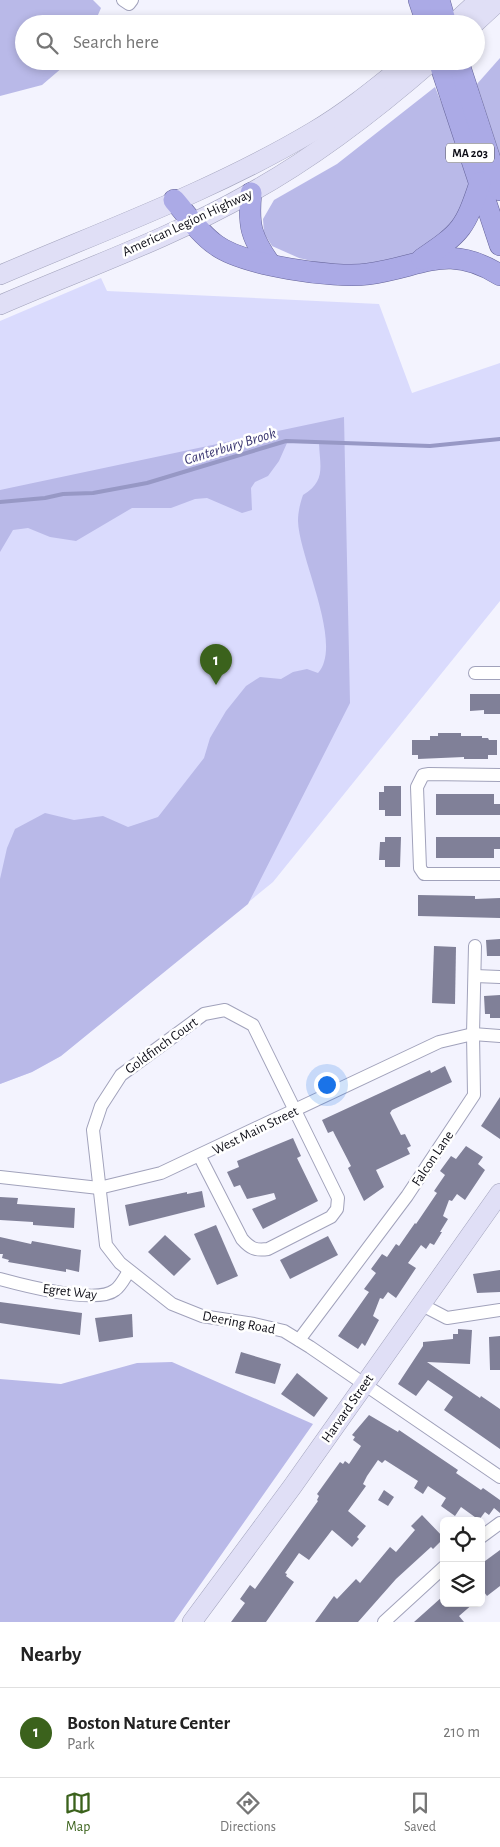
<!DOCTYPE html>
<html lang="en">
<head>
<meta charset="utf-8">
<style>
  :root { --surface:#fff; --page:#f2f2f2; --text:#222; --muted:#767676; --line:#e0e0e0; --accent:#3b621c }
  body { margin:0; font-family:"Alegreya Sans",sans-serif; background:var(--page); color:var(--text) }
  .controls { position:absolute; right:15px; bottom:15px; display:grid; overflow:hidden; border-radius:8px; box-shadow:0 2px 8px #0003 }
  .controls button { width:45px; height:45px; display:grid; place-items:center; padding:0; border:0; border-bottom:1px solid var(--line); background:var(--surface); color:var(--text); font:25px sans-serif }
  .you { position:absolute; left:326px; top:1084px; width:18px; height:18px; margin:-12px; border:4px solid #fff; border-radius:50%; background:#1a73e8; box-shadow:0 0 0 8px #1a73e833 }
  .badge { display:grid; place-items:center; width:32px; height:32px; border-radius:50%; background:var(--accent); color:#fff; font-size:16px; font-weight:700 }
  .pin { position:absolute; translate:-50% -41px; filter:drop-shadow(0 1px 2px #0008) }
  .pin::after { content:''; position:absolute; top:26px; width:18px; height:15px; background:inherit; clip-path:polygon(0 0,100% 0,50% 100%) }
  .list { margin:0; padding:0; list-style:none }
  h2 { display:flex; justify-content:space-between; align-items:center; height:65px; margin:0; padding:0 20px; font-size:21px }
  h2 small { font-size:16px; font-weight:400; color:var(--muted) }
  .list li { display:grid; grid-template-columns:32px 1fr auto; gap:15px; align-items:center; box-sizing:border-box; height:90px; padding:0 20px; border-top:1px solid var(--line) }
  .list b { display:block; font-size:19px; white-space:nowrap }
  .list p { margin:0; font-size:16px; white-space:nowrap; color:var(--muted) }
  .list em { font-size:16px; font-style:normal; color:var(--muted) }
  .icon { flex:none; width:28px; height:28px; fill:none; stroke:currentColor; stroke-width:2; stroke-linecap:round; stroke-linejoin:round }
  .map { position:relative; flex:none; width:500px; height:1622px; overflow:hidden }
  .search { position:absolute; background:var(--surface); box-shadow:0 2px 8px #0003; left:15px; right:15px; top:15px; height:55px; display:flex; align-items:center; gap:12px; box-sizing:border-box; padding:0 18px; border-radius:28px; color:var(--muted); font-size:19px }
  .sheet { height:155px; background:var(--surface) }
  nav { display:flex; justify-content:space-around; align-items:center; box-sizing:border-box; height:70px; border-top:1px solid var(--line); background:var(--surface); font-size:14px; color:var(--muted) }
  nav a { display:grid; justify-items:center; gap:2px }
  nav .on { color:var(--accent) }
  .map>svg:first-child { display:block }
  .green { fill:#dadbfd }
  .forest { fill:#b9b9e8 }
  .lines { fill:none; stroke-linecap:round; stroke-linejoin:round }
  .stream { stroke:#9798c5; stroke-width:4 }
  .building { fill:#808098 }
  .minor-casing { stroke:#a1a2bb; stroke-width:14 }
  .secondary-casing { stroke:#a1a2bb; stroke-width:20 }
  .trunk-casing { stroke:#66659a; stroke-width:22 }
  .minor { stroke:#fff; stroke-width:12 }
  .secondary { stroke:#e0dff6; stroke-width:19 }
  .trunk { stroke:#abaae6; stroke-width:21 }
  .labels { text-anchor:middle; stroke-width:5; stroke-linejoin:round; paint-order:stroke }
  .shield { fill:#fff; stroke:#56565d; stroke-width:1 }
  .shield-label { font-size:12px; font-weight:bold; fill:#0e0e17 }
  .street-label { font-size:14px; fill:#0e0e17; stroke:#fff }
  .water-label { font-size:15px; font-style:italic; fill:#3c3872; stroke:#fff }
</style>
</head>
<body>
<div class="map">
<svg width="500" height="1622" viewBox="0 0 500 1622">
  <rect width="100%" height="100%" fill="#f3f3fe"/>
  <polygon class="green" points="101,278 107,291 379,304 412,393 500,363 500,601 273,882 61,1056 32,1072 0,1084 0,321"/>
  <g class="forest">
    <polygon points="0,0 93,0 101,8 94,24 24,24 24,61 70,61 42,85 0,96"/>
    <polygon points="500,58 500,155 477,84"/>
    <polygon points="435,87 470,174 469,193 450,232 415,254 371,264 333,266 299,258 272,246 264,233 263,219 274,200 337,164"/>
    <path d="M344,417l6,286 -102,201 -187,152 -29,16 -32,12v-205l7,-31 8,-19 30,-16 29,7 29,-4 25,11 30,-10 46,-59 6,-20 16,-27 20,-25 14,-9 21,2 12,-7 14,-3 11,4c26,-29 -19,-115 -20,-152 0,-9 2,-17 5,-26 23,-14 17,-28 16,-52h-32l-8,18 -11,15 -13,6 -4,6 1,22 -10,3 -35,-15 -12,1 -24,9h-39l-56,33 -26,-4 -22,-9 -15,2 -13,22v-62z"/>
    <polygon points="172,1362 313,1424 174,1622 0,1622 0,1379 61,1384 137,1363"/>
  </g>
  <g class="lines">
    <polyline class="stream" points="0,502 45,498 63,494 93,493 147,483 286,441 430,446 500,439"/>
  </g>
  <g class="building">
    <polygon points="470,694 500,694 500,714 484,714 484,710 470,711"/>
    <polygon points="438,733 461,733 461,736 482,736 482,738 488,738 489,740 497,740 497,755 488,755 488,759 464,759 464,757 418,759 418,755 412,755 412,740 430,740 430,736 438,736"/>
    <polygon points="384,786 401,786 401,816 385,816 385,810 379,810 379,792 384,792"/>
    <polygon points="436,794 494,794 494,804 500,804 500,815 436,815"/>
    <polygon points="385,837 401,837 400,867 385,867 385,860 379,860 380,842 385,842"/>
    <polygon points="436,837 500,837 500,849 494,849 494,858 436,858"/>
    <polygon points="418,895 475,896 475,899 500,898 500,918 418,916"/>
    <polygon points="500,939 500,956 487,956 486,940"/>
    <polygon points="434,946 456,947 455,1004 432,1003"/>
    <polygon points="500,995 500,1018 490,1018 490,1014 485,1014 484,996"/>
    <polygon points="445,1066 452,1082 392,1110 390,1113 401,1135 405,1134 411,1146 407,1148 410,1154 376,1170 384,1187 364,1201 348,1168 351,1166 336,1137 333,1131 328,1133 322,1120 430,1070 431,1073"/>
    <polygon points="500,1097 500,1139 481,1126"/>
    <polygon points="293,1138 301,1156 297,1158 318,1201 263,1229 252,1209 276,1199 274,1193 247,1199 240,1185 234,1187 227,1172 239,1167 237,1161"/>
    <polygon points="466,1146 483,1157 478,1164 485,1170 465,1200 457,1194 452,1201 449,1200 443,1216 448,1219 440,1232 442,1232 434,1245 430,1243 426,1249 421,1245 408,1263 416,1268 396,1298 388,1292 383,1299 380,1298 373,1316 379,1320 365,1346 362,1343 358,1349 338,1336 369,1292 364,1289 376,1273 371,1269 382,1254 387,1257 396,1244 399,1246 415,1223 416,1224 437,1193 434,1191 445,1175 440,1171 451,1156 456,1159"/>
    <polygon points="202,1191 205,1207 129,1226 125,1205 187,1192 187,1194"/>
    <polygon points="0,1197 18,1198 17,1204 75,1208 74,1228 33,1225 33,1222 0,1220"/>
    <polygon points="216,1225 238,1276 217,1285 194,1234"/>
    <polygon points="165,1235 191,1259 174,1276 148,1252"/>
    <polygon points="328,1236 338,1255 290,1279 280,1260"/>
    <polygon points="0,1237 31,1244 32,1241 81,1250 79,1272 66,1269 66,1272 8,1262 9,1260 2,1258 3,1254 0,1254"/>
    <polygon points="500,1270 500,1292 477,1293 473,1274"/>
    <polygon points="0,1302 82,1313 80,1335 0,1323"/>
    <polygon points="132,1314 133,1337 99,1342 95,1318"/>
    <polygon points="458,1329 472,1330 470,1364 427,1362 480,1398 481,1396 500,1409 500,1449 444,1410 453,1397 428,1380 416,1396 398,1384 423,1346 423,1342 453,1339 453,1334 458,1334"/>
    <polygon points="500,1336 500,1370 490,1370 489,1337"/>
    <polygon points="241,1352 281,1364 275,1384 235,1373"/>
    <polygon points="297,1373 328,1398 314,1417 281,1394"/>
    <polygon points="369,1415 398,1432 399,1430 458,1470 456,1473 481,1490 483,1488 500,1500 500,1513 494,1508 489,1515 485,1512 479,1520 461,1507 455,1516 441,1506 446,1498 428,1486 423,1494 414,1488 418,1481 385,1460 382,1463 378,1460 367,1476 363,1484 366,1486 348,1511 366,1526 357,1537 359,1539 352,1547 332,1530 309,1560 299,1553 285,1573 287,1574 286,1576 294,1582 266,1622 231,1622 245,1603 240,1599 250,1585 255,1589 318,1501 317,1500 319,1496 317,1494 340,1462 343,1464 345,1461 349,1464 361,1446 353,1440 355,1437 352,1435"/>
    <polygon points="384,1490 394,1497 388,1506 378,1500"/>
    <polygon points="422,1515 444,1538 433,1549 431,1547 396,1579 358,1622 315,1622 334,1596 337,1599 356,1579 360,1583 390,1547 396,1552 415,1530 411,1526"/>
    <polygon points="500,1550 500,1586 487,1596 481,1588 481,1564"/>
    <polygon points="442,1597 444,1603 474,1603 459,1616 464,1622 414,1622"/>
  </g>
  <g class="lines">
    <g class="minor-casing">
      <g id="minor">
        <polyline points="123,0 129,4 132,0"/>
        <polyline points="475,673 500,673"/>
        <polyline points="500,775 429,774 423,775 417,787 420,868 424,874 500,874"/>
        <polyline points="475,976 500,977"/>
        <path d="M200,1157l42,82c8,9 13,12 26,10l63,-32 6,-8 1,-11 -85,-173 -28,-15 -21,4 -83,61 -20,31 -8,24 13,115 14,18 52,41 30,12 52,8 30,7 26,16 190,130"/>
        <polyline points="0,1177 99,1188 161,1173 439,1042 473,1034 500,1036"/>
        <path d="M0,1279c22,6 97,26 115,11 6,-4 10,-13 14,-19"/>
        <polyline points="420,1304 447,1318 500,1310"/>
        <polyline points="299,1340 407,1196 474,1095 473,1034 475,946"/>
        <polyline points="481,1537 500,1523"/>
        <polyline points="384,1622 444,1567"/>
      </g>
    </g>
    <g class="secondary-casing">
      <g id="secondary">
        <polyline points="453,24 479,0"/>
        <polyline points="474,24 500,0"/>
        <path d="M0,275c105,-45 215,-85 314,-144 34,-20 64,-45 95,-70"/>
        <path d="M0,305c83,-36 171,-67 250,-112 65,-36 126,-83 182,-132"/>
        <polyline points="192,1622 292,1487 500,1193"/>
      </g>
    </g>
    <g class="trunk-casing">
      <g id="trunk">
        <polyline points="419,0 427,24"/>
        <polyline points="439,0 446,24"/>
        <polyline points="439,61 500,245"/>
        <polyline points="458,61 500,190"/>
        <path d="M251,193c-3,33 0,44 19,71"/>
        <path d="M174,200c13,15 26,34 42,45 27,20 119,34 152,29 54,-7 79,-32 132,1"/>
        <path d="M422,259c40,-27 43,-31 58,-76"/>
      </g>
    </g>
    <use href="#minor" class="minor"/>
    <use href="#secondary" class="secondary"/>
    <use href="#trunk" class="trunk"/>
  </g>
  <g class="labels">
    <rect class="shield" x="446" y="143.5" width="48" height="19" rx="4"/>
    <g class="shield-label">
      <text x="470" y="157">MA 203</text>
    </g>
    <g class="street-label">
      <text transform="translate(187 222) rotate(-25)" y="5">American Legion Highway</text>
      <text transform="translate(161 1045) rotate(-36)" y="5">Goldfinch Court</text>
      <text transform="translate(255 1130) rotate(-26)" y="5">West Main Street</text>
      <text transform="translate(432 1158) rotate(-56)" y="5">Falcon Lane</text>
      <text transform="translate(70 1291) rotate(7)" y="5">Egret Way</text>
      <text transform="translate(239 1322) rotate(11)" y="5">Deering Road</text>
      <text transform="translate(347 1408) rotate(-55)" y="5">Harvard Street</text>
    </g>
    <g class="water-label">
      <text transform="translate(230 446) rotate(-17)" y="5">Canterbury Brook</text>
    </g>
  </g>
</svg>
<div class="controls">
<button><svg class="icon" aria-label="locate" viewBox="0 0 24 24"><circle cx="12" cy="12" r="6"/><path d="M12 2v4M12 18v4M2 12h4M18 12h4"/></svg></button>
<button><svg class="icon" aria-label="layers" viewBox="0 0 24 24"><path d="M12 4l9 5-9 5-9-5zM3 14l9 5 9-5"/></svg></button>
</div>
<div class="you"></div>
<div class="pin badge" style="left:216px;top:685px">1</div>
<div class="search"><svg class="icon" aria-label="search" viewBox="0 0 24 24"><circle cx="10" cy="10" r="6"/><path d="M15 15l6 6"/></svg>Search here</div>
</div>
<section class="sheet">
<h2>Nearby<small></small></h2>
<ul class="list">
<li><span class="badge">1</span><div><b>Boston Nature Center</b><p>Park</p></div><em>210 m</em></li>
</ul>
</section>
<nav>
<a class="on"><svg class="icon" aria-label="map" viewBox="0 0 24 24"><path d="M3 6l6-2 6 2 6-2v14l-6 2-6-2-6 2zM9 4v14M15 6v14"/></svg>Map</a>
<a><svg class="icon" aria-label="directions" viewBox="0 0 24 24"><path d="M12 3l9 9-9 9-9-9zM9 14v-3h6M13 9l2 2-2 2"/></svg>Directions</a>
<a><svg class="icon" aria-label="saved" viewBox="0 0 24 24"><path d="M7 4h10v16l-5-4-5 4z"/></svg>Saved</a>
</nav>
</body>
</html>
